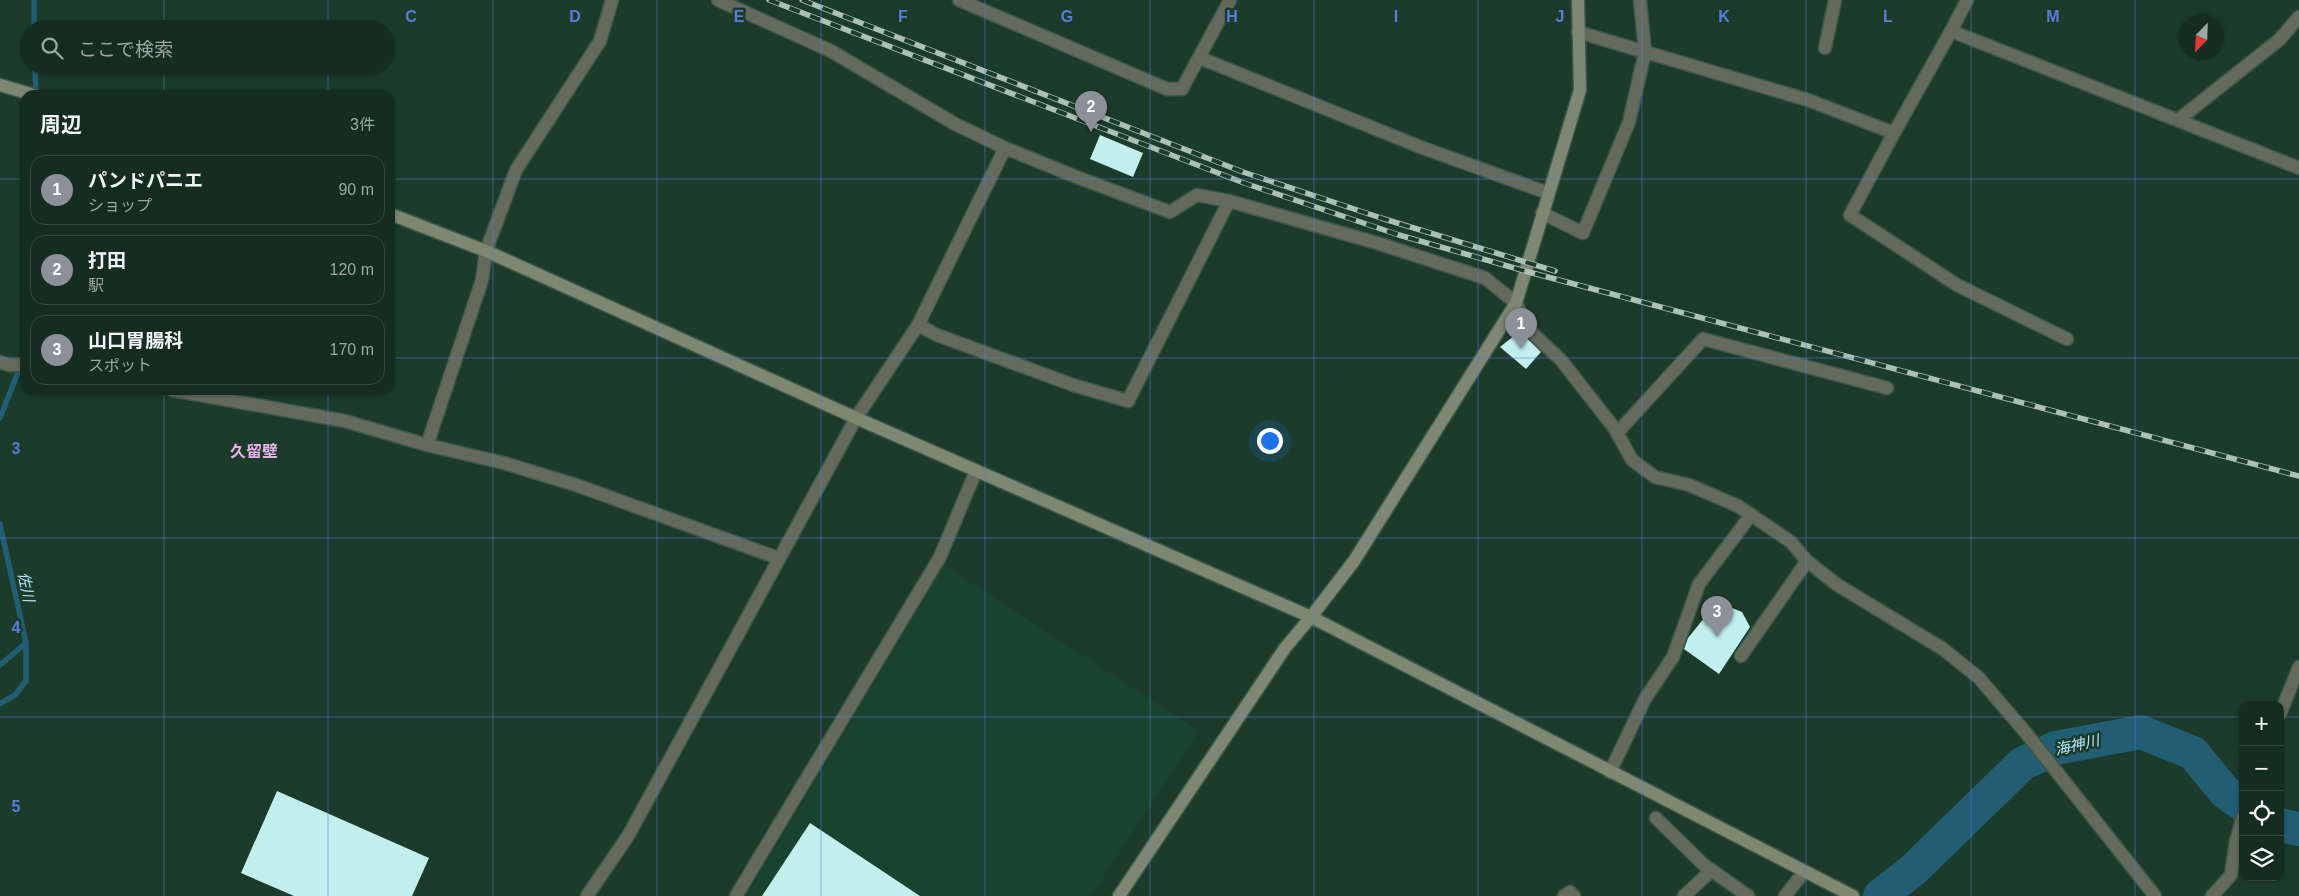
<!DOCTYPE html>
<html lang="ja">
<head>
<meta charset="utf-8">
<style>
  :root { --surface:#152c20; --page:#1e3429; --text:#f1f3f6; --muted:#9da7a5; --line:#34483e; --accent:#8c9099 }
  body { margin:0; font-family:Helvetica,"Noto Sans JP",sans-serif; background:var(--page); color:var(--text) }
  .controls { position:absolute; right:15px; bottom:15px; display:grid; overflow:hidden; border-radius:10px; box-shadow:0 1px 4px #0004 }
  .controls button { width:45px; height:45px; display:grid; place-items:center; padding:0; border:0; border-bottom:1px solid var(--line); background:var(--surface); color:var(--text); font:25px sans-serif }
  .compass { position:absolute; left:2179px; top:15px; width:45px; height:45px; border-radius:50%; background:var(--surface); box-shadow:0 1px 4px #0004; rotate:203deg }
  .you { position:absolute; left:1269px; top:440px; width:18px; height:18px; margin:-12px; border:4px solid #fff; border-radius:50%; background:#1a73e8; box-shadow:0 0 0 8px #1a73e833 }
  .badge { display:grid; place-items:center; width:32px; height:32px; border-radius:50%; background:var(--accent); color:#fff; font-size:16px; font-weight:700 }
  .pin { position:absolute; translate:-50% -41px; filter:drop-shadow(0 1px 2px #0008) }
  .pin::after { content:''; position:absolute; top:26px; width:18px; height:15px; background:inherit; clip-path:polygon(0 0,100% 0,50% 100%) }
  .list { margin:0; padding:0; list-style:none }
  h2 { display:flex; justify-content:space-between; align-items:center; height:65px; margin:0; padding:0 20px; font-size:21px }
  h2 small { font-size:16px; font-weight:400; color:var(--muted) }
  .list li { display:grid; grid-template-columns:32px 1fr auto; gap:15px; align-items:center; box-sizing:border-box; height:70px; margin:0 10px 10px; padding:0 10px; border:1px solid var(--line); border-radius:15px }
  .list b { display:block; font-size:19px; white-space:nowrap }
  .list p { margin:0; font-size:16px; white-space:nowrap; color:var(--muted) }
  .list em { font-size:16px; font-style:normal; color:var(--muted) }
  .icon { flex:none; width:28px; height:28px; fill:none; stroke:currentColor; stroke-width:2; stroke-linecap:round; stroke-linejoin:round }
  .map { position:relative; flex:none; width:2299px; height:896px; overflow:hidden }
  .search { position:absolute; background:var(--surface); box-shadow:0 1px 4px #0004; left:20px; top:20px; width:375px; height:55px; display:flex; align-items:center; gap:12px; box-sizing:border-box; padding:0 18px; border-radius:28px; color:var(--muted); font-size:19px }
  .panel { position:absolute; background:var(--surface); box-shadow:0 1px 4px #0004; left:20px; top:90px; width:375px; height:305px; border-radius:15px }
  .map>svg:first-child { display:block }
  .built { fill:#1a432f }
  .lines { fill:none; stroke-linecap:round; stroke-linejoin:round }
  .stream { stroke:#215d73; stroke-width:5.5 }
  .river { stroke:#215d73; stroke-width:34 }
  .building { fill:#c0efed }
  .street-casing { stroke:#3b5849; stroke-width:15 }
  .secondary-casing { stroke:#3b5849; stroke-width:15 }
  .street { stroke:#646a5c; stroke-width:12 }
  .secondary { stroke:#7e8772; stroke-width:12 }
  .rail-casing { stroke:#abc1b4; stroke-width:5.5 }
  .rail { stroke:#1c3b2b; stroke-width:4; stroke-dasharray:11; stroke-linecap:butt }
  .grid { fill:none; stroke:#577edc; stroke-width:1; stroke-opacity:0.55 }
  .labels { text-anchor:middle; stroke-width:5; stroke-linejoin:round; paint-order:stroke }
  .water-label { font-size:15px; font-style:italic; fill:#b4e7fd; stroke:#1c3b2b }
  .quarter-label { font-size:16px; font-weight:bold; fill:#e7afe9; stroke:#1c3b2b }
  .grid-label { font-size:16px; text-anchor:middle; font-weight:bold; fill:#577edc; stroke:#1c3b2b; stroke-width:5; stroke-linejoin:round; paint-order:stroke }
</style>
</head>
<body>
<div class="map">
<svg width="2299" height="896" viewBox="0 0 2299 896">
  <rect width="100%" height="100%" fill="#1c3b2b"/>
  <polygon class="built" points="944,565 1199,731 1091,896 746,896"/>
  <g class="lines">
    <g class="stream">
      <polyline points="34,0 34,29"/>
      <polyline points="35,66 36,95"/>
      <polyline points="0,418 22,362 25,348"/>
      <polyline points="0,524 26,643 26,681 15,695 0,704"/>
      <polyline points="0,665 26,643"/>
    </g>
    <g class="river">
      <polyline points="2280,825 2299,829"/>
      <polyline points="1880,896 1913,870 2022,764 2056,748 2141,732 2193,753 2225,792 2243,805"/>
    </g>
  </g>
  <g class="building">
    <polygon points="1100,135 1143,153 1133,177 1090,159"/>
    <polygon points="1520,331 1541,352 1526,369 1500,347"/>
    <polygon points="1717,602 1742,612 1750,627 1719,674 1684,649 1688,638"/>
    <polygon points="277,791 429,858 412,896 294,896 241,873"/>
    <polygon points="810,823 920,896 762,896"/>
  </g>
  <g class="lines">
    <g class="street-casing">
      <g id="street">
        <polyline points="718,0 831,51 955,124 1005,148 1074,176 1170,212 1197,195 1229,201 1377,243 1485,278 1516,303 1527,328 1561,360 1615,429 1632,460 1655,477 1689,485 1738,506 1791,542 1807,561 1836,584 1943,649 1979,678 2026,733 2155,896"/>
        <polyline points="959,0 1167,89 1182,89 1230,0"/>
        <polyline points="1951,31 2299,168"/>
        <polyline points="1578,32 1808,100 1894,133 1951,31 1967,0"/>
        <polyline points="1825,48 1835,0"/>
        <polyline points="1200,58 1423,148 1548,193"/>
        <polyline points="2178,120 2279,40 2299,17"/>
        <polyline points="1894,133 1850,215 1957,285 2067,339"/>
        <polyline points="1542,213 1583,233 1629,122 1645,52 1640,0"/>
        <polyline points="918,325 937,335 1073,385 1128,401 1229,201"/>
        <polyline points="0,362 9,365 25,365"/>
        <polyline points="172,390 345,421 427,445 504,463 576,485 778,558"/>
        <polyline points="1617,433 1703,339 1887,388"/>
        <polyline points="427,445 482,280 486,251 516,170 600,41 612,0"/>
        <polyline points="1741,656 1807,561"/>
        <polyline points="2280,714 2299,667"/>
        <polyline points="1610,772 1645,699 1673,657 1699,584 1751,515"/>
        <polyline points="1656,818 1704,865 1748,896"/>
        <polyline points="587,896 628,836 856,418 918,325 1005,148"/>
        <polyline points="736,896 940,557 976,471"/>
        <polyline points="1564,896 1570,892 1574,896"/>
        <polyline points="1684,896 1712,870"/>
        <polyline points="1785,896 1804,872"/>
        <polyline points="2212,896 2231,875 2236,841 2243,817"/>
      </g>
    </g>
    <g class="secondary-casing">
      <g id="secondary">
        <polyline points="0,85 34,95"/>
        <polyline points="390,214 486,251 856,418 1311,617 1853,896"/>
        <polyline points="1119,896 1285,648 1311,617 1354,561 1516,303 1580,90 1578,0"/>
      </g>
    </g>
    <use href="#street" class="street"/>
    <use href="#secondary" class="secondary"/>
    <g class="rail-casing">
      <g id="rail">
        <polyline points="769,0 1244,183 1399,235 1525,271 2299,476"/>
        <polyline points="802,0 1243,172 1381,218 1555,271"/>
      </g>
    </g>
    <use href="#rail" class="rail"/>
  </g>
  <path class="grid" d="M164,0v29M328,0v29M493,0v896M657,0v896M821,0v896M985,0v896M1150,0v896M1314,0v896M1478,0v896M1642,0v896M1806,0v896M1971,0v896M2135,0v896M164,66v29M328,66v29M0,179h25M390,179h1909M0,358h25M390,358h1909M164,390v506M328,390v506M0,538h2299M0,717h2243M2280,717h19"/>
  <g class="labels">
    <g class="water-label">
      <text transform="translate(26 587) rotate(78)" y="5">佐川</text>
      <text transform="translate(2077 745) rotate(-13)" y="5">海神川</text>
    </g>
    <g class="quarter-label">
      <text x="254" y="457">久留壁</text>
    </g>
  </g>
  <g class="grid-label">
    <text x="411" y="22">C</text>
    <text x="575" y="22">D</text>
    <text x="739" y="22">E</text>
    <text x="903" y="22">F</text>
    <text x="1067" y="22">G</text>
    <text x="1232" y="22">H</text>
    <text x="1396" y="22">I</text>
    <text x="1560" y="22">J</text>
    <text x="1724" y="22">K</text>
    <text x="1888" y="22">L</text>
    <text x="2053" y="22">M</text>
    <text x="16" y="454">3</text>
    <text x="16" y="633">4</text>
    <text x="16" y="812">5</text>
  </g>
</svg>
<div class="controls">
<button>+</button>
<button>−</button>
<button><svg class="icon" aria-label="locate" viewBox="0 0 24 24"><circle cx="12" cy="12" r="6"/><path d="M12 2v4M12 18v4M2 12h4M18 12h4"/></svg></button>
<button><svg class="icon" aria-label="layers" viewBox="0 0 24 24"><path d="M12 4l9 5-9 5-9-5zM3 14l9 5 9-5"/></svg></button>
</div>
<svg class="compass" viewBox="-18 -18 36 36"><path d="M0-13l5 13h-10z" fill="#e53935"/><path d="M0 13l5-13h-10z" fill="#9da7a5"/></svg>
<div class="you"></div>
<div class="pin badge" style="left:1521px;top:349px">1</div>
<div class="pin badge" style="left:1091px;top:132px">2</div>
<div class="pin badge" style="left:1717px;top:637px">3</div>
<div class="search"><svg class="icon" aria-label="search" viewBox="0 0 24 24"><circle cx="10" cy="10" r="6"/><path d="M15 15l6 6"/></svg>ここで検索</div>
<section class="panel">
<h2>周辺<small>3件</small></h2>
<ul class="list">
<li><span class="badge">1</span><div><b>パンドパニエ</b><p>ショップ</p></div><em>90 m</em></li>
<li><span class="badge">2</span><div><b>打田</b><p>駅</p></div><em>120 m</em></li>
<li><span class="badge">3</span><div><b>山口胃腸科</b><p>スポット</p></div><em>170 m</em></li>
</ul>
</section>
</div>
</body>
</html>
